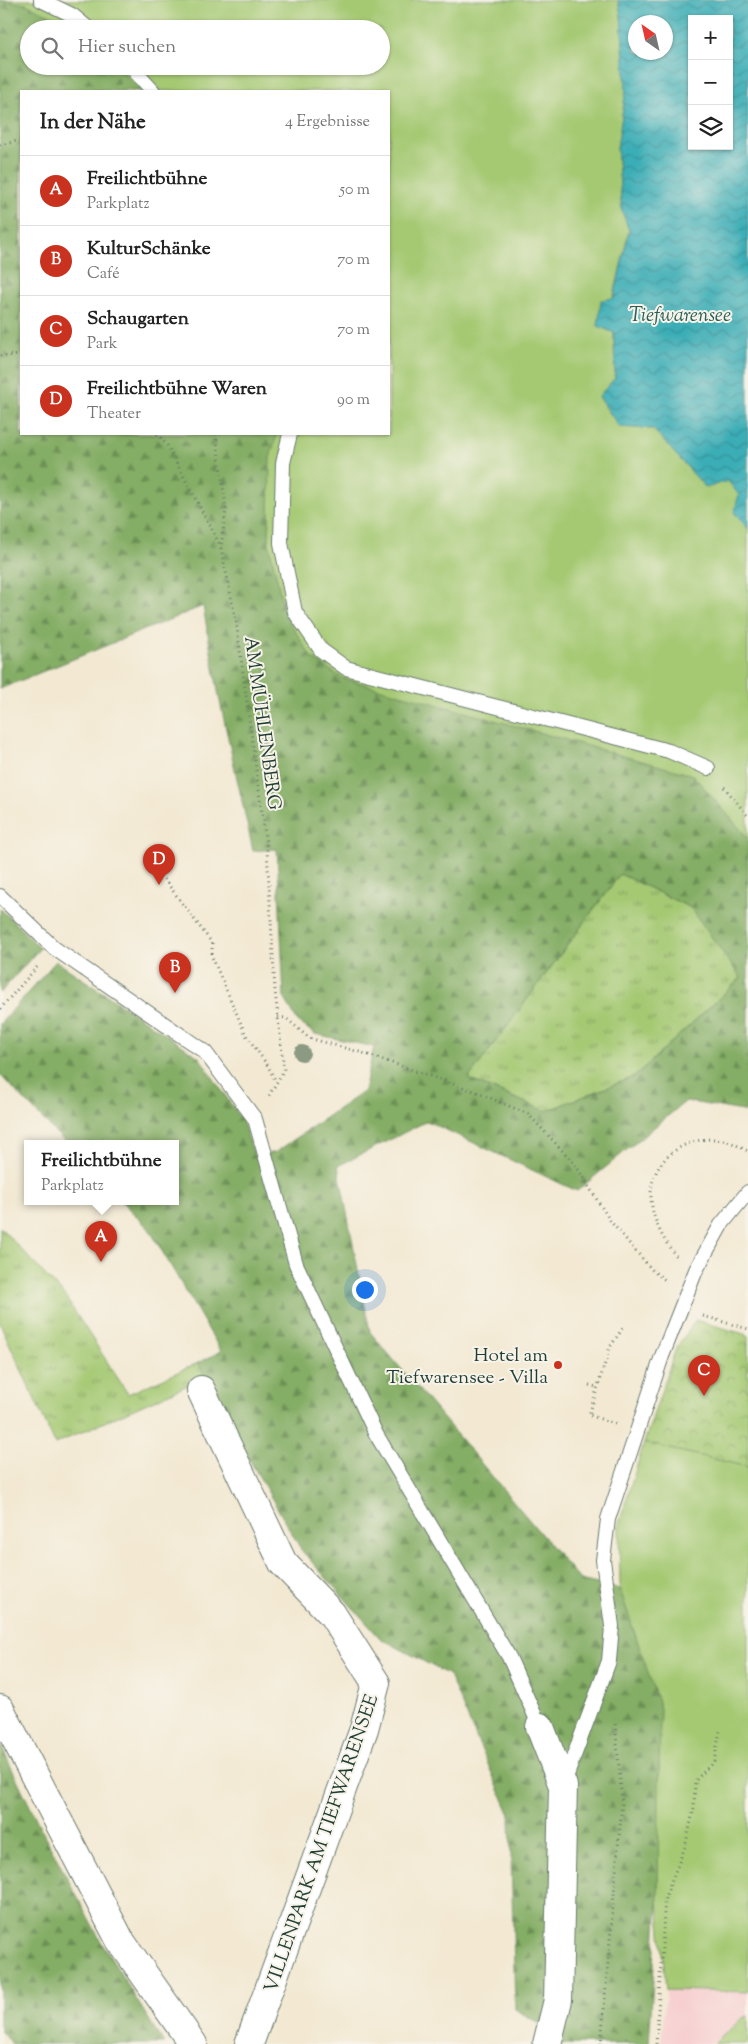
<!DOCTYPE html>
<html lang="de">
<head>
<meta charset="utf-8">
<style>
  :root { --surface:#fff; --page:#f2f2f2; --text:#222; --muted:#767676; --line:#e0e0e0; --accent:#c8321e }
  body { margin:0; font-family:"Sorts Mill Goudy",serif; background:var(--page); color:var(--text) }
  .controls { position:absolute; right:15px; top:15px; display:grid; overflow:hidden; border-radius:0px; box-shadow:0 1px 4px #0004 }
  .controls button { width:45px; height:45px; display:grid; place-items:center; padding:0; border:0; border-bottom:1px solid var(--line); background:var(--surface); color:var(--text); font:25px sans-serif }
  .compass { position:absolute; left:628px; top:15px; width:45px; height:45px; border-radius:50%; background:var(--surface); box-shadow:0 1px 4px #0004; rotate:326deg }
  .you { position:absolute; left:364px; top:1289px; width:18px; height:18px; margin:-12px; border:4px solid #fff; border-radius:50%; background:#1a73e8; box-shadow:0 0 0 8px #1a73e833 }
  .badge { display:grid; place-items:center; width:32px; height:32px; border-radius:50%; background:var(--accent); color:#fff; font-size:16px; font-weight:700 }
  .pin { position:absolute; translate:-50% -41px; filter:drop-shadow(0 1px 2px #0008) }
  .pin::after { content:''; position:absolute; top:26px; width:18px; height:15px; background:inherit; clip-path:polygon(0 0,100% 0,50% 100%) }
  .popup { position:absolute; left:24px; top:1140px; width:155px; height:65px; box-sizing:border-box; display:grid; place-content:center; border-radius:0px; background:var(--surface); filter:drop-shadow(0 1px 4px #0005); font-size:16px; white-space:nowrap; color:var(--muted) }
  .popup b { font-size:19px; color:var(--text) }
  .popup::after { content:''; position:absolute; left:50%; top:100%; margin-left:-10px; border:10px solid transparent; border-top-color:var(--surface) }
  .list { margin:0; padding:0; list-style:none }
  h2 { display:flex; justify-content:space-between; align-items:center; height:65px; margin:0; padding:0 20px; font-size:21px }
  h2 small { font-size:16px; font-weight:400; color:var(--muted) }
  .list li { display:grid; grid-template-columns:32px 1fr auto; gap:15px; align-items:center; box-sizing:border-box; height:70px; padding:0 20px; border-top:1px solid var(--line) }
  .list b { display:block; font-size:19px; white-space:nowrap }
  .list p { margin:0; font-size:16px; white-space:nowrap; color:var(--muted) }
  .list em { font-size:16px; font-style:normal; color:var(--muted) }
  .icon { flex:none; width:28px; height:28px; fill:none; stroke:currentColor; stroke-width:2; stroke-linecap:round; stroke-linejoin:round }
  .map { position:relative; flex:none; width:748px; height:2044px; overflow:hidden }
  .search { position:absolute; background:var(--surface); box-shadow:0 1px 4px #0004; left:20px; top:20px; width:370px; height:55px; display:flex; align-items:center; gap:12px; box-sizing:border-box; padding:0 18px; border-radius:28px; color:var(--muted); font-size:19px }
  .panel { position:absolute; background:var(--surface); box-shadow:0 1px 4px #0004; left:20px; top:90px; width:370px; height:345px; border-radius:0px }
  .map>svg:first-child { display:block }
  .built { fill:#f7cfd0 }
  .grass { fill:url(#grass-tufts); stroke:#628354 }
  .forest { fill:url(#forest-firs); stroke:#52754c; fill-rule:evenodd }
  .park { fill:url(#park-crowns); stroke:#628354 }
  .garden { fill:#a5c973; stroke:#628354 }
  .water { fill:url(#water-waves); stroke:#2d7575; fill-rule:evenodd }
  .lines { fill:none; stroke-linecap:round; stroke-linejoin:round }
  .service-casing { stroke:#69796c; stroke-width:16 }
  .minor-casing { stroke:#69796c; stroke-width:30 }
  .path { stroke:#69796c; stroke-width:3; stroke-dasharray:1 4; stroke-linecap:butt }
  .service { stroke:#fff; stroke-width:14 }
  .minor { stroke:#fff; stroke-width:28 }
  .tree { fill:#8d9a83 }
  .poi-dot { fill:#c8321e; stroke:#f7f3e8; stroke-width:2 }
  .labels { text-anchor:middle; stroke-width:4; stroke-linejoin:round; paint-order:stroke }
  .street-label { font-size:19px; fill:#1f3d34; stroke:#f7f3e8 }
  .poi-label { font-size:19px; fill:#1f3d34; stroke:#f7f3e8; text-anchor:end }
  .water-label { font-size:20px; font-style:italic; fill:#275f5b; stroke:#f7f3e8 }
</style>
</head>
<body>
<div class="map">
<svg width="748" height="2044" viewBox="0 0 748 2044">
  <defs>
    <pattern id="grass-tufts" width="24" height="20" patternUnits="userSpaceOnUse" patternTransform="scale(1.25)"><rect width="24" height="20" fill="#a5c973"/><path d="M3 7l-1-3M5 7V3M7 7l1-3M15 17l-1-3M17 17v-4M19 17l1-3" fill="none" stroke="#86a45f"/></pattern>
    <pattern id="forest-firs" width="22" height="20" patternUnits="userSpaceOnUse" patternTransform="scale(1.25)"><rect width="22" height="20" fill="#84ad65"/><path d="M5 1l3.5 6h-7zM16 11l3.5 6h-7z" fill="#6b8e54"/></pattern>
    <pattern id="park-crowns" width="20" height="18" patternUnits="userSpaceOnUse" patternTransform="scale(1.25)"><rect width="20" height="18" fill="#a5c973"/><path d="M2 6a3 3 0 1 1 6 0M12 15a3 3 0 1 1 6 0" fill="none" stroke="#86a45f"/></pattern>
    <pattern id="water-waves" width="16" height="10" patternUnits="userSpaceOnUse" patternTransform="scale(1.25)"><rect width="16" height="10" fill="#3badb6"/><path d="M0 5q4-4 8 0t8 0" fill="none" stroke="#318e95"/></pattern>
  </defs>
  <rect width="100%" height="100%" fill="#f7f3e8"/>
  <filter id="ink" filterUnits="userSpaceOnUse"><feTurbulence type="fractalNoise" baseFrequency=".02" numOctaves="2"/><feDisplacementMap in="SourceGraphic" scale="10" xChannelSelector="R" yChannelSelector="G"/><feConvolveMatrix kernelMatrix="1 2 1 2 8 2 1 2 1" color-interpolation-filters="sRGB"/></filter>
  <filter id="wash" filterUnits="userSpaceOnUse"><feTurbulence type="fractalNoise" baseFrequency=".0096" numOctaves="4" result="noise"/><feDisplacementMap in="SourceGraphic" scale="20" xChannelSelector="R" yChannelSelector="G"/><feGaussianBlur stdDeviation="1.12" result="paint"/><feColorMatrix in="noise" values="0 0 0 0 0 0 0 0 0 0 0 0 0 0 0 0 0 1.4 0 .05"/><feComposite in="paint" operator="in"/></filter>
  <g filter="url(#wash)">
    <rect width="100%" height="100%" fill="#f3e9d3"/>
    <polygon class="built" points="666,1990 748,1992 748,2044 661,2044"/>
    <g class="grass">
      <polygon points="620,874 691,908 741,978 634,1077 546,1111 468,1079"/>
      <polygon points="0,1227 64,1295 128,1394 198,1363 206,1377 55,1444 0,1323"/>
    </g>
    <g class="forest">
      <path d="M0,1c25,-1 55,12 75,28h-46v37h88l24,25h-120v343h256l-7,24 -1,85 16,72 27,43 30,20 351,97 55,63v274l-62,-11 -109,90 -150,-70 -89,45 32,166 210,248 40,9 40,119 -2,192 -9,144h-88l2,-6 -48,-29 -5,-194 -61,-140 -69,-37 -78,-87 -61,-106 -43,-82 23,-12 -72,-122 -28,-28h54v-58h-109l-66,-68v-51l56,-63 143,96 43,63 13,36 21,-4 88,-61 10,-44 -59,-13 -18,-13 -13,-24 -7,-148 -24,2 -34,-154 -16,-91 -203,83zM620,874l71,34 50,70 -107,99 -88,34 -78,-32z"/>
      <polygon points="0,908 40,948 0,993"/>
      <polygon points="0,1744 41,1829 104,1947 164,2044 12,2044 0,2032"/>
    </g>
    <polygon class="park" points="696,1320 748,1335 748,1467 644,1443 676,1348"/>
    <g class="garden">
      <polygon points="0,0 618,0 621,15 626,90 617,148 622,211 629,230 613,299 615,378 599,397 619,427 653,429 706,488 728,480 739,495 734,512 748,529 748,838 693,775 342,678 312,658 285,615 269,543 270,458 277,434 389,434 389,91 141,91 117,66 381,66 381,29 75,29 68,23 26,4"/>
      <polygon points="644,1443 748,1467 748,1992 666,1990 658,1900 660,1708 620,1589 619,1524"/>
      <polygon points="748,2016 748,2044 714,2044 742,2018"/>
    </g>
    <path class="water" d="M618,0h130v529l-14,-17 5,-17 -11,-14 -22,7 -53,-59 -34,-2 -20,-31 16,-18 -1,-45 -16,-7 3,-26 13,-2 15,-68 -7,-19 -5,-63 9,-58 -5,-75zM692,19h37v127h-37zM636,22h30v30h-30z"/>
  </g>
  <g filter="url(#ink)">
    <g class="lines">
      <g class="service-casing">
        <g id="service">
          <polyline points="41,0 72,15 89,29"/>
          <polyline points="130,66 153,91"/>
          <polyline points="290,434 283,463 281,543 295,612 321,650 346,668 669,751 708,768"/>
          <polyline points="0,896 54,948 205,1052 255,1119 296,1264 376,1434 509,1657 540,1727"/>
          <polyline points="564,1783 609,1661 612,1626 603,1560 608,1519 662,1356 696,1270 721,1225 748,1192"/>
        </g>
      </g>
      <g class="minor-casing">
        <g id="minor">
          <polyline points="201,1390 283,1563 332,1614 376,1683 364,1729 249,2044"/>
          <polyline points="0,1709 120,1940 193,2044"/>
          <polyline points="540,1727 563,1786 558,2000 547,2044"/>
        </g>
      </g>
      <g class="path">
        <polyline points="0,145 21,140"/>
        <polyline points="0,356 21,355"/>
        <polyline points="157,434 167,445 221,547"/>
        <polyline points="216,434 226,509 221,548 236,621 267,850 275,991 284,1070 268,1097"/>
        <polyline points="724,787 748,816"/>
        <polyline points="149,859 212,943 212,957 246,1035 268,1066 276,1082"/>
        <polyline points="0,1009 37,967"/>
        <polyline points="278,1017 286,1018 309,1038 363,1053 471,1090 528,1114 574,1163 611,1222 653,1271 665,1280"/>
        <path d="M676,1256c-14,-17 -26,-41 -25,-64 2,-37 42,-60 76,-51 7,2 14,7 21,10"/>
        <polyline points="703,1316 748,1329"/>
        <polyline points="589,1385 597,1387"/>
        <polyline points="615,1424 589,1415 610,1347 623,1328"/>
        <polyline points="601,2044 622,1802 615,1722"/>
        <polyline points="656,2044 665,1897 685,1847 694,1808 695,1781 714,1761 720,1731"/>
      </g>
      <use href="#service" class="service"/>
      <use href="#minor" class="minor"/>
    </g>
    <circle class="tree" cx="302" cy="1053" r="8"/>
  </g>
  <circle class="poi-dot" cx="558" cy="1365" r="5"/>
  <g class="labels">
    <g class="street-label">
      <text transform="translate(264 723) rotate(82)" y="7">AM MÜHLENBERG</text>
      <text transform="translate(320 1843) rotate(-71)" y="7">VILLENPARK AM TIEFWARENSEE</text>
    </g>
    <g class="poi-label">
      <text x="548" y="1361">Hotel am<tspan x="548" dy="22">Tiefwarensee - Villa</tspan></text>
    </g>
    <g class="water-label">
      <text x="680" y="321">Tiefwarensee</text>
    </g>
  </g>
</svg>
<div class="controls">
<button>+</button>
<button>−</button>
<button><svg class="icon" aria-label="layers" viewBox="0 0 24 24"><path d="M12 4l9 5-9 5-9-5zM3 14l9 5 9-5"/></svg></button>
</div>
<svg class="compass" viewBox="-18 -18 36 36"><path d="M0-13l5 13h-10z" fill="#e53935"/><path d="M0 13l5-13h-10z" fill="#767676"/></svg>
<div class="you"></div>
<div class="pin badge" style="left:101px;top:1262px">A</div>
<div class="popup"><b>Freilichtbühne</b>Parkplatz</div>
<div class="pin badge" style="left:175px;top:993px">B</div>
<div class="pin badge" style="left:704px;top:1396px">C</div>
<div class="pin badge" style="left:159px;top:885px">D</div>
<div class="search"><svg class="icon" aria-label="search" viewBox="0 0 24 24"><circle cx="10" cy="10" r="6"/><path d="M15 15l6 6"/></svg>Hier suchen</div>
<section class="panel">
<h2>In der Nähe<small>4 Ergebnisse</small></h2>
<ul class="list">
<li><span class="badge">A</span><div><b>Freilichtbühne</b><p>Parkplatz</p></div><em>50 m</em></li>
<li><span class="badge">B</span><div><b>KulturSchänke</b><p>Café</p></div><em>70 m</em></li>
<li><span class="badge">C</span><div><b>Schaugarten</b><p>Park</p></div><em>70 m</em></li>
<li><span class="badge">D</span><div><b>Freilichtbühne Waren</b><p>Theater</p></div><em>90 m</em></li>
</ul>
</section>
</div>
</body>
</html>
